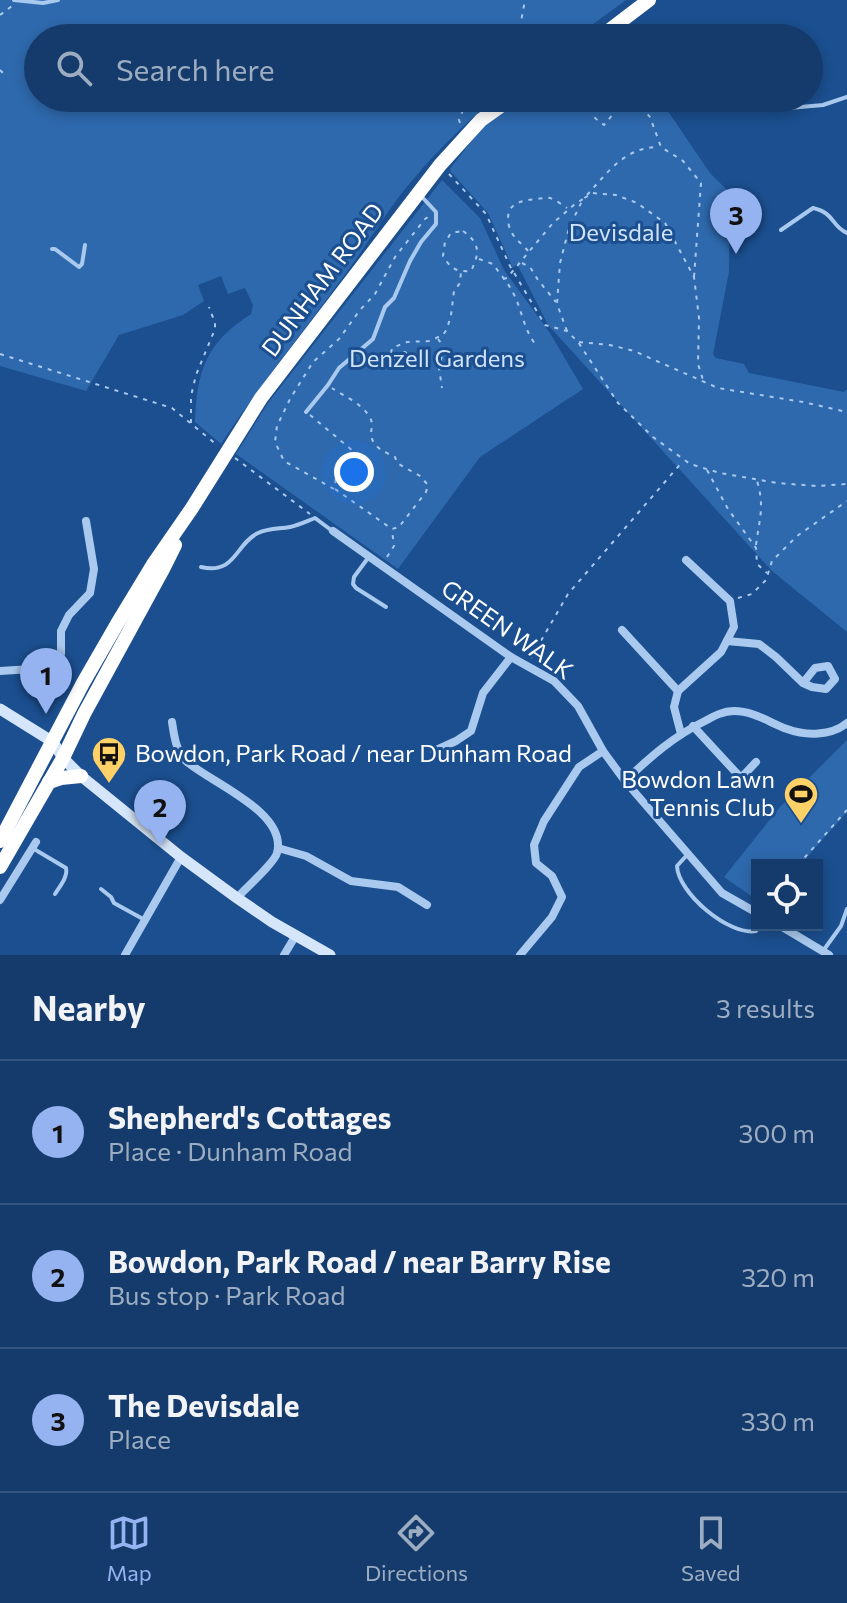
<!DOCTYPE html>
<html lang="en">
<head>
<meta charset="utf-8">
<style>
  :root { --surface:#143b6b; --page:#214673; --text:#f1f3f6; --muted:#9dadc1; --line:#33557e; --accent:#95b2f1 }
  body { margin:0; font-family:Commissioner,sans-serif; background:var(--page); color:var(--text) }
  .controls { position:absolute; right:24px; bottom:24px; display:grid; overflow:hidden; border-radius:0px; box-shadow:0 4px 12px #0003 }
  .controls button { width:72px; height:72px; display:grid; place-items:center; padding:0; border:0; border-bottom:2px solid var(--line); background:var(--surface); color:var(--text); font:40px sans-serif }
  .you { position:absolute; left:354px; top:472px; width:28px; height:28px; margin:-20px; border:6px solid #fff; border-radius:50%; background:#1a73e8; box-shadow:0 0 0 12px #1a73e833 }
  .badge { display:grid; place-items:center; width:52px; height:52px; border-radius:50%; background:var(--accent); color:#111; font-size:26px; font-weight:700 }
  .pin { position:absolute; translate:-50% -66px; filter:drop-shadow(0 2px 4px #0008) }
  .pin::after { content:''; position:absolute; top:42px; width:28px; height:24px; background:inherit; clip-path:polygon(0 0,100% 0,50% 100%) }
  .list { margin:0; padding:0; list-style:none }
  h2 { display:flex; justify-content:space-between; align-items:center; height:104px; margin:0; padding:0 32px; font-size:34px }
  h2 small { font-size:26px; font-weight:400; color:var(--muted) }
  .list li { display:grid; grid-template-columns:52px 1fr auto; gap:24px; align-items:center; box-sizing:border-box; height:144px; padding:0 32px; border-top:2px solid var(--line) }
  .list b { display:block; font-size:30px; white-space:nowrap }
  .list p { margin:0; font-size:26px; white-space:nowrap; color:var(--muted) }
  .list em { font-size:26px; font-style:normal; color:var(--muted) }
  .icon { flex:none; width:44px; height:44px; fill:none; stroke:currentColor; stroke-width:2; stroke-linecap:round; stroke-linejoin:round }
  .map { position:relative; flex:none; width:847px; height:955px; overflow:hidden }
  .search { position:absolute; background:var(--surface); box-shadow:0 4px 12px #0003; left:24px; right:24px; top:24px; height:88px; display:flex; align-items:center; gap:20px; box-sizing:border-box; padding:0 28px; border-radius:44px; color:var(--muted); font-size:30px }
  .sheet { height:536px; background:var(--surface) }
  nav { display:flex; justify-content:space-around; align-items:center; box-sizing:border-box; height:112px; border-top:2px solid var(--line); background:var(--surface); font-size:22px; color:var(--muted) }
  nav a { display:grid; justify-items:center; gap:4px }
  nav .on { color:var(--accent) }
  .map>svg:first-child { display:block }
  .green { fill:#2e69ad }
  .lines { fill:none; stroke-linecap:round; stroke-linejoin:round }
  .path { stroke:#a9c9ee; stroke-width:2; stroke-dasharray:4 6; stroke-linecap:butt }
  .lane { stroke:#a9c9ee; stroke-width:4 }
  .street { stroke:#a9c9ee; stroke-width:8 }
  .secondary { stroke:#d6e6fa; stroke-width:11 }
  .highway { stroke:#fff; stroke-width:14 }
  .labels { text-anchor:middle; stroke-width:6; stroke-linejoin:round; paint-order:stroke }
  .park-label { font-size:24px; fill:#cfe3fa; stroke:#1b4f8f }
  .street-label { font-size:24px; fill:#fff; stroke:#1b4f8f }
  .poi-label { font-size:24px; fill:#fff; stroke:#1b4f8f; text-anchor:start }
</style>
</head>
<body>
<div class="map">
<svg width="847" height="955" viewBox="0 0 847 955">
  <rect width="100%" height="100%" fill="#1b4f8f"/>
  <g class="green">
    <path d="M0,0h626l-52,38h-536v60h458c-34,27 -68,62 -95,96 -21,28 -39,58 -60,86 -40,55 -83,107 -120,164l-26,-22c2,-52 11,-79 56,-108l2,-9 -8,-17 -17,6 -7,-18 -23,9 6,16 -21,14 -64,20 -33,56 -86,-25z"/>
    <polygon points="521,98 659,98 710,173 730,193 729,272 713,354 716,358 744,364 749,373 844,392 847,389 847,632 772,571 548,325 517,264 513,268 488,213 451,172 450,169 487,121"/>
    <polygon points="442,180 480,218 504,270 550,333 583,389 480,457 398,569 236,454 268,403"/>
    <polygon points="847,740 847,812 800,865 757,865 757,900 724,877 780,807"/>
  </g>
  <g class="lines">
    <g class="path">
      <polyline points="0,15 12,6"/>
      <polyline points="521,32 524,38"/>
      <polyline points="518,38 525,0"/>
      <polyline points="0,70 7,77"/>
      <polyline points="589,98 595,118 604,125 619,107 638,103 650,117 661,147 683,161 701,183 694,277"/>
      <polyline points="460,123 459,120 468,98"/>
      <polyline points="449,174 486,214 510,266 545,325 567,331 578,342 618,403 653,437 690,464 720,473 777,483 817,486 847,484"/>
      <path d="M587,195c21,-23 38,-48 72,-48"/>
      <path d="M463,231c17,12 17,22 8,40 -15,1 -20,-2 -28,-15l2,-14 6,-9z"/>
      <path d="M528,251c-6,-8 -16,-13 -19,-25 -5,-23 11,-25 27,-27 5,0 9,-2 14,-1 6,2 12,7 17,10"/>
      <path d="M479,259l14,5c6,9 14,17 19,27 10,17 11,38 24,54"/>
      <polyline points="522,263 530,267 538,280 556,302"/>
      <polyline points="503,279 507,278 553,223 575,204 583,199"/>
      <polyline points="567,331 557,304 560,263 569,228 583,199 592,193 616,195 637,203 665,223 694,277 699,318 698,364 704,383"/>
      <polyline points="438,339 444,347 439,368 442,388"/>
      <polyline points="579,342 610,345 634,351 718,388 803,402 847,412"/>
      <polyline points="391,353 392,348 407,342 429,341 443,335 447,329 451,315 454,291 460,283 461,272"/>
      <polyline points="0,354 172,408 217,445"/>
      <path d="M310,415l43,36 -17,22 -1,16 57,40 7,-2 27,-35 2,-7 -8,-9 -23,-13 -2,-6c-10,-5 -22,-9 -24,-22 0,-7 3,-12 -2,-19 -7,-12 -25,-20 -37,-28"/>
      <polyline points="191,423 191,396 196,375 215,329 215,323 209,307"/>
      <polyline points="235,458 310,514"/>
      <polyline points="707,470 728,509 756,548 757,564 767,573"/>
      <polyline points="334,489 284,461 275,442 277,426 290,399 313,362 339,339 360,310 375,294 395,257 425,219 431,215"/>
      <path d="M756,545c3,-24 9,-39 1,-64"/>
      <polyline points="387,557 394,546 392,530"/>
      <polyline points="738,598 752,594 766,580 772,561 797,536 847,501"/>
      <polyline points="531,658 568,594 683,461"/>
      <polyline points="798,865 847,810"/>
    </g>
    <g class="lane">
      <polyline points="14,0 43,3 58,0"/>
      <polyline points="789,108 823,105 847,97"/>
      <path d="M781,230l32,-22c22,5 18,18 34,25"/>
      <polyline points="52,249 55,249 79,267 82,264 85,245"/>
      <polyline points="359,352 382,366 389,364 405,353"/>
      <polyline points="306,412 328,385 339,368 373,339 385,307 394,298 410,261 421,242 436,224 436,212 422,197"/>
      <polyline points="368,558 354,577 353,584 356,588 386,607"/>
      <path d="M201,567c35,8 34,-23 57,-34 11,-5 22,-4 32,-6 9,-2 17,-6 25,-9l16,12"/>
      <path d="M34,849l32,19c2,9 -6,18 -11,26"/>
      <path d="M687,855l-10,11c1,27 52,70 79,65l5,-6"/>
      <polyline points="101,889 111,897 114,903 143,919"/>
      <polyline points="823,951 841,926 847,909"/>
    </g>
    <g class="street">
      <polyline points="333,531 511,657 554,681 578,706 603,751 625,781 722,893 757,913"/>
      <polyline points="622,630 678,691"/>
      <polyline points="727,641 759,644 776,657 803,683 812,687 826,689 835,679 828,666 815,668 803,683"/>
      <polyline points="0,671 47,668 61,654 61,631 69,615 90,593 94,569 86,521"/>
      <path d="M172,722c2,13 4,30 14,39 25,22 102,51 91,92 -2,9 -32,36 -40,45"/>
      <polyline points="693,726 741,778 756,762"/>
      <polyline points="681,734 674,707 678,691 721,652 734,627 730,601 686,560"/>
      <polyline points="434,751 456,741 471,731 483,693 511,657"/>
      <path d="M625,781c25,-24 49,-45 80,-60 9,-5 18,-10 29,-10 20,0 36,12 53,18 19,7 44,7 60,-6"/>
      <polyline points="278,848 306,856 351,881 398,887 427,905"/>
      <polyline points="0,900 36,842"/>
      <polyline points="779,925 829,955"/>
      <polyline points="125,955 181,857"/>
      <polyline points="284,955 296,935"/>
      <polyline points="520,955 552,917 562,897 552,876 536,863 534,845 544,821 579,767 603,751"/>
    </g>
    <polyline class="secondary" points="0,709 53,742 63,758 81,776 181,857 237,898 272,922 330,955"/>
    <g class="highway">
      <polyline points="599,38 649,0"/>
      <polyline points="49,782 61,778 81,776"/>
      <polyline points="0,841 83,683 117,624 154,563 192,508 261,398 440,165 481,120 512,98"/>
      <polyline points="0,867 63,758 84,714 162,571 175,545"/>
    </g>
  </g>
  <defs>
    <g id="bus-pin" transform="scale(1.8)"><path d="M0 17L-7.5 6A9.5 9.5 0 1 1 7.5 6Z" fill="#ffd166" stroke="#1b4f8f"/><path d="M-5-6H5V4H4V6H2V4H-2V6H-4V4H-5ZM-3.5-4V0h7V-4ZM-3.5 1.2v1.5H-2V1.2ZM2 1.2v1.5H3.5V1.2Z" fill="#111"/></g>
    <g id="stadium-pin" transform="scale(1.8)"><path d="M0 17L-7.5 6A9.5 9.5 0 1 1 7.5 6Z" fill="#ffd166" stroke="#1b4f8f"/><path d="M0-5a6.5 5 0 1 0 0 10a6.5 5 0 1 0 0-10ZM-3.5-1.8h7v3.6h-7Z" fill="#111"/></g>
  </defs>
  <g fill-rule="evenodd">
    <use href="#bus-pin" x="109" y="754"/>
    <use href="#stadium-pin" x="801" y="794"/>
  </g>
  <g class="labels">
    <g class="park-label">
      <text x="621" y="241">Devisdale</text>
      <text x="437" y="367">Denzell Gardens</text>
    </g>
    <g class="street-label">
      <text transform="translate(323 280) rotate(-53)" y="8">DUNHAM ROAD</text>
      <text transform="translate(507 630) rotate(35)" y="8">GREEN WALK</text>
    </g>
    <g class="poi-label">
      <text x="135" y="762">Bowdon, Park Road / near Dunham Road</text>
      <text x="775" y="788" text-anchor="end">Bowdon Lawn<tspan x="775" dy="28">Tennis Club</tspan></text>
    </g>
  </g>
</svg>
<div class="controls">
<button><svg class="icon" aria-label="locate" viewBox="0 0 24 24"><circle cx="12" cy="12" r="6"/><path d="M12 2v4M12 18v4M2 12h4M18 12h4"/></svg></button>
</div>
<div class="you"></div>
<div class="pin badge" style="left:46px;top:714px">1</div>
<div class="pin badge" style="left:160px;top:846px">2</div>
<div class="pin badge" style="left:736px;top:254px">3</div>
<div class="search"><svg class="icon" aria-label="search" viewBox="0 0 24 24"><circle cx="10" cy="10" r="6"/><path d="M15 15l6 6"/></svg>Search here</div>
</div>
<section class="sheet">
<h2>Nearby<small>3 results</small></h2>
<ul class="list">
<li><span class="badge">1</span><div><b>Shepherd's Cottages</b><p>Place · Dunham Road</p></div><em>300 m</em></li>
<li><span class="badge">2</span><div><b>Bowdon, Park Road / near Barry Rise</b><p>Bus stop · Park Road</p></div><em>320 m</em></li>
<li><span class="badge">3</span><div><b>The Devisdale</b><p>Place</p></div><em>330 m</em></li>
</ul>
</section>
<nav>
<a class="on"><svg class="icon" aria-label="map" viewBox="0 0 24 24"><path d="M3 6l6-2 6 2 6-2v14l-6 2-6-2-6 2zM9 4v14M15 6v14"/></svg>Map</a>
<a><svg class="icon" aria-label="directions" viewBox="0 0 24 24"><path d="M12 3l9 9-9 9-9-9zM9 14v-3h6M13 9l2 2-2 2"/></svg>Directions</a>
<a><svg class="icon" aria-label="saved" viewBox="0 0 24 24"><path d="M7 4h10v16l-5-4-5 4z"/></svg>Saved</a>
</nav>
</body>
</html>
